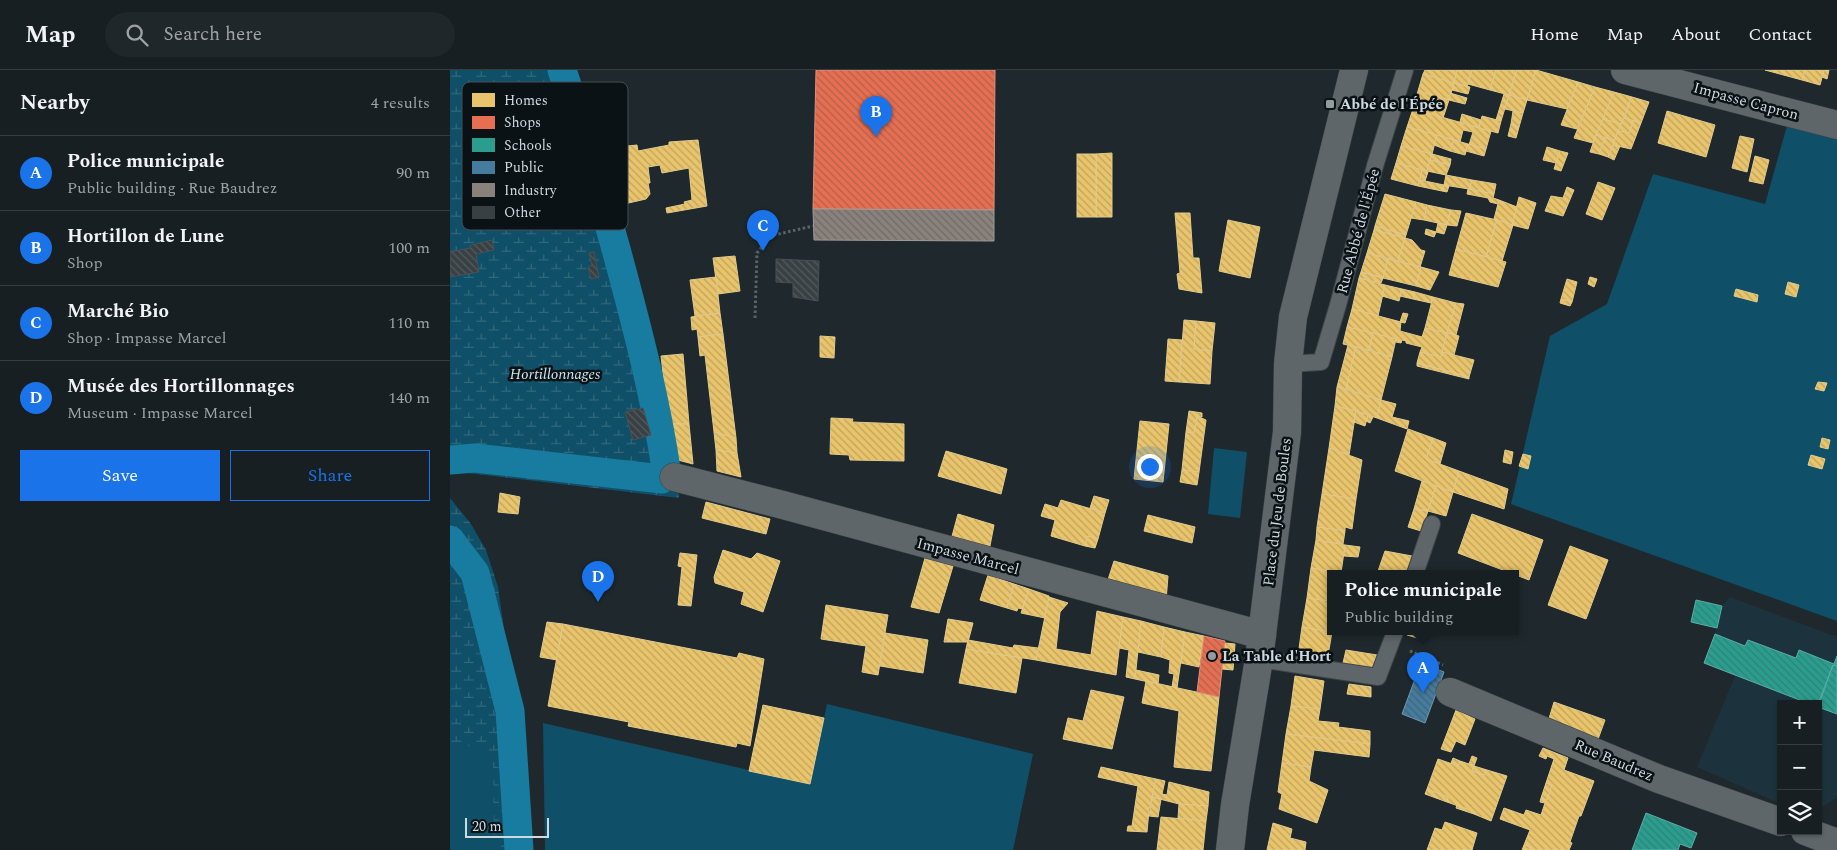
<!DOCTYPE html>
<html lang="en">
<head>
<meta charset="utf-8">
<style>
  :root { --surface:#171f22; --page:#20272a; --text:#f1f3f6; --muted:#9ea2a5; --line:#363d40; --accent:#1a73e8 }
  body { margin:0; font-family:Spectral,serif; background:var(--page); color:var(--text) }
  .controls { position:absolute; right:15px; bottom:15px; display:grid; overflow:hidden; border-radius:0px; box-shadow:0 1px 4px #0004 }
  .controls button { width:45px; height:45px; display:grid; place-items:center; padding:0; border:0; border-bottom:1px solid var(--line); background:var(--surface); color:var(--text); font:25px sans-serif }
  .scale { position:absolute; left:15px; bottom:12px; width:84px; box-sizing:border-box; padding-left:5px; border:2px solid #cfdadf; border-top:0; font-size:14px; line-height:18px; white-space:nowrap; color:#cfdadf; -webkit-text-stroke:4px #0a1216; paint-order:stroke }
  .you { position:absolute; left:699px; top:396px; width:18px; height:18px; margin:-12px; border:4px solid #fff; border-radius:50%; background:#1a73e8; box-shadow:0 0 0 8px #1a73e833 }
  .badge { display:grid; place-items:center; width:32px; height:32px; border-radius:50%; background:var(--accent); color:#fff; font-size:16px; font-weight:700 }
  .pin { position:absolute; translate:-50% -41px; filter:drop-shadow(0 1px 2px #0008) }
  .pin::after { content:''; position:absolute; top:26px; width:18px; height:15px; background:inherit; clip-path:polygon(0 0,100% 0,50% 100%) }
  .popup { position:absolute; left:877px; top:500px; width:192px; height:65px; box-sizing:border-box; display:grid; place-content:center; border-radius:0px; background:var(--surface); filter:drop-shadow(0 1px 4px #0005); font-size:16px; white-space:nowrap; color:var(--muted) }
  .popup b { font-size:19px; color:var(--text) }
  .popup::after { content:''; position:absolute; left:50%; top:100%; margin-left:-10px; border:10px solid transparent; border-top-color:var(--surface) }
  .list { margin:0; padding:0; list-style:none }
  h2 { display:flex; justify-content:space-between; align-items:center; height:65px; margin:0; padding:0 20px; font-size:21px }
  h2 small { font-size:16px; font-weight:400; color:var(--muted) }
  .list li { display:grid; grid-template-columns:32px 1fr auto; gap:15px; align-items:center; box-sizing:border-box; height:75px; padding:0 20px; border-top:1px solid var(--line) }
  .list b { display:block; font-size:19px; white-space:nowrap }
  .list p { margin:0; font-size:16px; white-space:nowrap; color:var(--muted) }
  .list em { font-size:16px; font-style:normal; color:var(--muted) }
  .actions { display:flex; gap:10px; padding:15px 20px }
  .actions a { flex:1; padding:11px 0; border:1px solid var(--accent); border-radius:0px; text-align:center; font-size:18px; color:var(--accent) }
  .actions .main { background:var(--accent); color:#fff }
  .icon { flex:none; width:28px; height:28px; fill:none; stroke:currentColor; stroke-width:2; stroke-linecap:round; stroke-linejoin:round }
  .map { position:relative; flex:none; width:1387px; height:780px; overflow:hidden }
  header { display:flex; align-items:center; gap:30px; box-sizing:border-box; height:70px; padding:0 25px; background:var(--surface); border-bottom:1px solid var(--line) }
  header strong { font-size:24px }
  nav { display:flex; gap:28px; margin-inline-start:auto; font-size:18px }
  .search { width:350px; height:45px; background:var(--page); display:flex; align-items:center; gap:12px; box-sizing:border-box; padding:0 18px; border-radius:28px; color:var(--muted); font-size:19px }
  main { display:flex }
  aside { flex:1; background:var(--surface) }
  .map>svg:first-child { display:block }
  .built { fill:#1c333e }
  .wetland { fill:url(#wetland-marsh) }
  .garden { fill:#0f4f67 }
  .homes { fill:url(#homes-back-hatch); stroke:#e1cb8d }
  .shops { fill:url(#shops-back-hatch); stroke:#e08f7c }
  .schools { fill:url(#schools-back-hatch); stroke:#5cafa7 }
  .public { fill:url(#public-back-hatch); stroke:#6e98b1 }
  .industry { fill:url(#industry-back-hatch); stroke:#9f9c9a }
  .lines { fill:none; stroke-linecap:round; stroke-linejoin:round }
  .canal { stroke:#187ba0; stroke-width:29 }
  .building { fill:url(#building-back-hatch); stroke:#495155 }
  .service-casing { stroke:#3d4549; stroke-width:18 }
  .minor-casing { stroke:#3d4549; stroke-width:29 }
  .path { stroke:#5b6366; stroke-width:3; stroke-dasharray:2.5 2.5; stroke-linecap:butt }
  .service { stroke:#5f666a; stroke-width:16 }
  .minor { stroke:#5f666a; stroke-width:28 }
  .poi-dot { fill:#919ca1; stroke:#0a1216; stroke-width:2 }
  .labels { text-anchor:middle; stroke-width:5; stroke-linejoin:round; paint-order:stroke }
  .street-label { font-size:15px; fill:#cfdadf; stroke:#0a1216 }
  .poi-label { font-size:15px; font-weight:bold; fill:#cfdadf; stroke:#0a1216; text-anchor:start }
  .park-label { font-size:15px; font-style:italic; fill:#cfe5f0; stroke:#0a1216 }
  .key { fill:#0a1216; stroke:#454e52; stroke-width:1 }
  .key-label { font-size:14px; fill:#cfdadf }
</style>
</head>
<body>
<header>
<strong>Map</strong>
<div class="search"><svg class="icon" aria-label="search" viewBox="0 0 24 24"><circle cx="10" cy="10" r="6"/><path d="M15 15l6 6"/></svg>Search here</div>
<nav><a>Home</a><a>Map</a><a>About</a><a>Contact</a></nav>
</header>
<main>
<aside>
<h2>Nearby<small>4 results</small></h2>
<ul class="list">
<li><span class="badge">A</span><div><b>Police municipale</b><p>Public building · Rue Baudrez</p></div><em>90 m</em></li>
<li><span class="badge">B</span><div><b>Hortillon de Lune</b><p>Shop</p></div><em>100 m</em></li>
<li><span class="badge">C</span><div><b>Marché Bio</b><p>Shop · Impasse Marcel</p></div><em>110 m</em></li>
<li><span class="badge">D</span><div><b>Musée des Hortillonnages</b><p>Museum · Impasse Marcel</p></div><em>140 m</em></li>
</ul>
<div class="actions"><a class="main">Save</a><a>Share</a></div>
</aside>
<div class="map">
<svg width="1387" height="780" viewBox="0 0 1387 780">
  <defs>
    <pattern id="wetland-marsh" width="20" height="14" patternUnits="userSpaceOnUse" patternTransform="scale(1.25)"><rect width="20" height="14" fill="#0f4f67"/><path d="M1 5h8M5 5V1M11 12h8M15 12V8" fill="none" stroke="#31687c"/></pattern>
    <pattern id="homes-back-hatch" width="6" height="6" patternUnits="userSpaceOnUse" patternTransform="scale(1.25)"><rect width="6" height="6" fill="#e9c46a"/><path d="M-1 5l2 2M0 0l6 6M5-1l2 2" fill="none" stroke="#bea360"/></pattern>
    <pattern id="shops-back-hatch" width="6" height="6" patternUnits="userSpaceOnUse" patternTransform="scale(1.25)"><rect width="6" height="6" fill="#e76f51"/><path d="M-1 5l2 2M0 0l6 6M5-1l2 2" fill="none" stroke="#b4614d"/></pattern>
    <pattern id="schools-back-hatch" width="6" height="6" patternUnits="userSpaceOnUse" patternTransform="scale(1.25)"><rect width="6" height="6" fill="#2a9d8f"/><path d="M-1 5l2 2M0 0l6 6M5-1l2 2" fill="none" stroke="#308178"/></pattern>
    <pattern id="public-back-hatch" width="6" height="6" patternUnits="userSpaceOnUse" patternTransform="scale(1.25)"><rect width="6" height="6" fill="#457b9d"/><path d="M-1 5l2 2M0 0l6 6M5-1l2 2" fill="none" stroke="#426479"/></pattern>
    <pattern id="industry-back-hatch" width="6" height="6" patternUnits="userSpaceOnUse" patternTransform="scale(1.25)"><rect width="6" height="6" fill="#8a817c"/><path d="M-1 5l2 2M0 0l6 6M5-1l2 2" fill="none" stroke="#6f6b68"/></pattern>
    <pattern id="building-back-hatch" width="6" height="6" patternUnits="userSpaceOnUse" patternTransform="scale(1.25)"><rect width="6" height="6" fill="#384043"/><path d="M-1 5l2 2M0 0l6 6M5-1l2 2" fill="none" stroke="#545b5e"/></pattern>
  </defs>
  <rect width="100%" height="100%" fill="#1f292d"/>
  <polygon class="built" points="1280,527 1387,567 1387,727 1368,740 1368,634 1331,634 1331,734 1247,697 1285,606 1254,593 1265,564 1272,536"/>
  <g class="wetland">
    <polygon points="0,0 125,0 150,79 214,305 227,383 229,428 0,401"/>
    <polygon points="0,428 21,454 36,480 48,517 64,630 68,780 0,780"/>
  </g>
  <g class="garden">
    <polygon points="1338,52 1387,64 1387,551 1061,434 1100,266 1157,234 1203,104 1315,134"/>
    <polygon points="764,378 797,382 790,448 758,444"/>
    <polygon points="377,634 583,684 563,780 95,780 93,653 360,714"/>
    <polygon points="0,672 43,682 44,780 0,780"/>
  </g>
  <g class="homes">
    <polygon points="975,0 1007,0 1004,13 973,4"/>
    <polygon points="1007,0 1022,0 1017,17 1004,13"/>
    <polygon points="1022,0 1046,0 1040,20 1018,14"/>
    <polygon points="1046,0 1067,0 1059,25 1040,20"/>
    <polygon points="1067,0 1086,0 1077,30 1059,25"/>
    <polygon points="1086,0 1128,12 1117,39 1077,30"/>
    <polygon points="1315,0 1355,0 1352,10"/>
    <polygon points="1355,0 1374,0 1370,15 1352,10"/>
    <polygon points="1374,0 1379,0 1377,9 1372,7"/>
    <polygon points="973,4 1004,13 999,30 968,21"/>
    <polygon points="1128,12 1145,17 1127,59 1111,55"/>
    <polygon points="1004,13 1020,17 1018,24 1002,20"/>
    <polygon points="1145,17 1164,22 1143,73 1124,68"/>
    <polygon points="968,21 999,30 993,48 963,39"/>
    <polygon points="1164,22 1182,27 1171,54 1153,49"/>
    <polygon points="1000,23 1017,28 1015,34 999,30"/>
    <polygon points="1054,24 1059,25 1051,51 1046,50"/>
    <polygon points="1059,25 1077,30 1073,43 1055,39"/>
    <polygon points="1182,27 1199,32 1191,53 1174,48"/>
    <polygon points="963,39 1041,61 1036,79 1019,75 1023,62 1013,60 1010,72 957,57"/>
    <polygon points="1063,41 1073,43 1069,57 1061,54"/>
    <polygon points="1217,41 1265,55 1256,87 1208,73"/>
    <polygon points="1012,44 1031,50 1029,58 1010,52"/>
    <polygon points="1032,46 1051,51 1048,63 1029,58"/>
    <polygon points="1174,48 1184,51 1179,63 1168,61"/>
    <polygon points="1153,49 1171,54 1165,70 1146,65"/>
    <polygon points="1184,51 1191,53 1181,79 1163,75 1168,61 1179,63"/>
    <polygon points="1061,54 1069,57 1066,68 1058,66"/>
    <polygon points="957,57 987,65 982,84 951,76"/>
    <polygon points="987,65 1004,70 1000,81 984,75"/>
    <polygon points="1146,65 1155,68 1149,84 1140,82"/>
    <polygon points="1290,66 1304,69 1297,102 1282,98"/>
    <polygon points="1155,68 1165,70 1158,87 1149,84"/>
    <polygon points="248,70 257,136 217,143 216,138 235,134 234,132 242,130 239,98 212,103 210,95 198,97 200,113 198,113 200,124 196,129 174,134 163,86 151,87 150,79 187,75 188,81 219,75 219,72"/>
    <polygon points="1004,70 1018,74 1015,85 1000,81"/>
    <polygon points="1018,74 1036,79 1034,86 1016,81"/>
    <polygon points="1163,75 1170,76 1164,90 1158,87"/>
    <polygon points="951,76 982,84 977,101 946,93"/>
    <polygon points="1097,77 1110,81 1106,93 1093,90"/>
    <polygon points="1110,81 1118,83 1111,101 1104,99"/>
    <polygon points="662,83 662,147 646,147 646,84"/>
    <rect x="627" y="84" width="19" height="63"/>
    <polygon points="982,84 1001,89 1000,95 980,90"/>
    <polygon points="1305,86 1319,90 1313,114 1299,111"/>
    <polygon points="980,90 1000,95 996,105 977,101"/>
    <polygon points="946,93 972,100 968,116 941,109"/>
    <polygon points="165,100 169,119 158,120 155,102"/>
    <polygon points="972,100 978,102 975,111 970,110"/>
    <polygon points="996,105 1022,110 1019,119 994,115"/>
    <polygon points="970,110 994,115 992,121 968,116"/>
    <polygon points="1022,110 1046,114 1044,124 1019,119"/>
    <polygon points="1148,112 1165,118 1152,150 1136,144"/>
    <polygon points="994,115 999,116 997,122 992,121"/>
    <polygon points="1117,117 1124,120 1113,146 1095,141 1101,126 1113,128"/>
    <polygon points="1018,119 1044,124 1043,128 1049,130 1048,134 1040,132 1038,128 1017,124"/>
    <polygon points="935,124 966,132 956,165 925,156"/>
    <polygon points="1069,127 1086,133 1078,159 1062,155"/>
    <polygon points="1049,130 1067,137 1062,155 1044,149"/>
    <polygon points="966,132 977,135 974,150 961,148"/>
    <polygon points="977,135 1001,140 997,155 974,150"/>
    <polygon points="1001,140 1011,141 1007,156 997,155"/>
    <polygon points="725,143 740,143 743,188 749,188 752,223 729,219 727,204 730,203"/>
    <polygon points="1016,143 1047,150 1036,187 1006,179"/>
    <polygon points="778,150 810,157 800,208 769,201"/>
    <polygon points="1047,150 1063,155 1052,191 1036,187"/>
    <polygon points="988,153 997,155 994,164 986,162"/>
    <polygon points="925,156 956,165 955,168 924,160"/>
    <polygon points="976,159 986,162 984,167 975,164"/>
    <polygon points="924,160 955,168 948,191 917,183"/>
    <polygon points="955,168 962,170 971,180 975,181 970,197 948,191"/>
    <polygon points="1006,179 1056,192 1048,217 999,205"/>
    <polygon points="917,183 938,189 933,208 911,202"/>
    <polygon points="285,186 290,221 268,224 263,188"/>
    <polygon points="938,189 971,197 966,216 933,208"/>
    <polygon points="971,197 989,202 980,220 966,216"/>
    <polygon points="911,202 933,208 931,213 909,208"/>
    <polygon points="266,207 270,243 245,246 240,210"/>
    <polygon points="1140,207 1147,209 1144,217 1138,214"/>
    <polygon points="909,208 935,215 928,246 902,239"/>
    <polygon points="1117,209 1127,212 1122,232 1111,229"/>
    <polygon points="1338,212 1349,215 1346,227 1335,224"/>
    <polygon points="935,215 952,219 949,231 932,226"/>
    <polygon points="952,219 965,222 963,229 950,226"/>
    <polygon points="1286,219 1308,225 1307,232 1284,226"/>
    <polygon points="965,222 983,227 981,233 963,229"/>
    <polygon points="983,227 1006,233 997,263 975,258"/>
    <polygon points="1111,229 1122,232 1120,236 1110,233"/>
    <polygon points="1006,233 1014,234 1006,265 997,263"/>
    <polygon points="902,239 951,252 950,261 972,267 975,258 997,263 991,287 970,282 972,277 956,273 956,271 952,270 951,273 946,272 946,269 897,257"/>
    <polygon points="270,243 273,264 248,267 247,259 242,260 241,247"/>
    <polygon points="953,243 958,244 955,253 950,252"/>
    <polygon points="734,250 746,251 744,279 762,281 760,314 729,312"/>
    <polygon points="746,251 765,253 762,281 744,279"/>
    <polygon points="897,257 923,263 919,280 893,274"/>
    <polygon points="923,263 946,269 942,287 919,280"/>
    <polygon points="997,263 1009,266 1004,285 992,282"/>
    <polygon points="273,264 286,368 264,362 255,285 250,286 248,267"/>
    <polygon points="370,266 385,267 384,288 370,287"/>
    <polygon points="718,269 732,270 729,312 715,311"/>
    <polygon points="898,275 906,277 896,319 887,317"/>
    <polygon points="906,277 942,287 931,330 896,319"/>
    <polygon points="970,282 991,287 992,282 1024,290 1019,307 967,293"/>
    <polygon points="233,284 239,354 219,354 211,286"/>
    <polygon points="967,293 1019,307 1019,309 967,296"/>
    <polygon points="1368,312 1377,313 1374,321 1365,319"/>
    <polygon points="887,317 931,330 927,348 906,341 885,336"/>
    <polygon points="931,330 946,334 942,347 959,351 957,359 927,348"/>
    <polygon points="885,336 906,341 899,385 879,378"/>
    <polygon points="739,341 752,343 752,347 747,346 744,363 736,362"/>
    <polygon points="906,341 918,345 915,356 904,352"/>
    <polygon points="918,345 923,347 920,353 916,351"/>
    <polygon points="747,346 756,350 749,402 732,400 736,362 744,363"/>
    <polygon points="381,348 403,349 402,352 454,354 454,391 400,390 399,385 380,384"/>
    <polygon points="690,351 719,354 713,412 684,409"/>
    <polygon points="219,354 239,354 243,394 224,389"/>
    <polygon points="958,359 983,368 976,389 1009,401 1003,422 945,401"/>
    <polygon points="264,362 286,368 287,383 266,380"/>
    <polygon points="983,368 996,373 990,394 976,389"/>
    <polygon points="1372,368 1380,370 1378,379 1370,377"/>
    <polygon points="879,378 912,390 906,429 872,424"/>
    <polygon points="266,380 287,383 291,407 267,401"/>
    <polygon points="1055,380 1063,382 1061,394 1053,392"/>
    <polygon points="496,381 557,399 551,424 488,406"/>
    <polygon points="1073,384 1081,386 1078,399 1069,396"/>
    <polygon points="1361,385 1375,389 1372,399 1358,395"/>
    <polygon points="732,400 749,402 747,415 730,412"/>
    <polygon points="1009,401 1058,419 1054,439 1003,422"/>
    <polygon points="972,411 986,416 978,441 964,439"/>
    <polygon points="986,416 1003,422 996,446 978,441"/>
    <polygon points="50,423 70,427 68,444 48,442"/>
    <polygon points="872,424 906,429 902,459 895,457 895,461 867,457"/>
    <polygon points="644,426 659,430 655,443 640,438"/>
    <polygon points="611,430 655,443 648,469 638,466 635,476 601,466 605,450 591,446 595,434 608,438"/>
    <polygon points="256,432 320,449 316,464 252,448"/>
    <polygon points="964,439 978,441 971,461 958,457"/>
    <polygon points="508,444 544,455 539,481 501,470"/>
    <polygon points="1022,444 1093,470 1079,510 1008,483"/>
    <polygon points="698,445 745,457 742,473 694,461"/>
    <polygon points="867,457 895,461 893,474 866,470"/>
    <polygon points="638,466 648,469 645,478 635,476"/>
    <polygon points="866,470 895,475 891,503 861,498"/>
    <polygon points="895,475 910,477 908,487 894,486"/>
    <polygon points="1120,476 1158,490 1136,549 1098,535"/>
    <polygon points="273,480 301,489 307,483 330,491 313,542 291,534 294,522 265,513 264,507"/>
    <polygon points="935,481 962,486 955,504 927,504"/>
    <polygon points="230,483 247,485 241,536 228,535 232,497 228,496"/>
    <polygon points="475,488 503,496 489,543 461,537"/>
    <polygon points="664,491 718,506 716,531 656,516"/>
    <polygon points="861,498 891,503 891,504 880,504 880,531 857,528"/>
    <polygon points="538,505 564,514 557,538 530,530"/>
    <polygon points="564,514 579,519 573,539 568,538 567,541 557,538"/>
    <polygon points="579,519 599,526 595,548 571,543"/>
    <polygon points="599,527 618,533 610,542 606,579 641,585 647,541 673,547 666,605 586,590"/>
    <polygon points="857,528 880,531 880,562 852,557"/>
    <polygon points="376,535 438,545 428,605 412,602 416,576 371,569"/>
    <polygon points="673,547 691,551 685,609 676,607 679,580 669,578"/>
    <polygon points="498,549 523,553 518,572 494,572"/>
    <polygon points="691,551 714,557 711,587 688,582"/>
    <polygon points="97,552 113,554 107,590 90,587"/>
    <polygon points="113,554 287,588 289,583 314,589 300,676 287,673 286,677 178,656 179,652 98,636"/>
    <polygon points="714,557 735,562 727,618 722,617 724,604 719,603 720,590 711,587"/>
    <polygon points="852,557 882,562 877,591 848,586"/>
    <polygon points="735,562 754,566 749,597 731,593"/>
    <polygon points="958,562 973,562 971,569 957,565"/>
    <polygon points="435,563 478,570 473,603 430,596"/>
    <polygon points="518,570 563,578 564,575 588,578 586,590 516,579"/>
    <polygon points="775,573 785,574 783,600 772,599"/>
    <polygon points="516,579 572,588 566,623 509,613"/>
    <polygon points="896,580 927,585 922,598 893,593"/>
    <polygon points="686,600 709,605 708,614 685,609"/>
    <polygon points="845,606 874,611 870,639 841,636"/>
    <polygon points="696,611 769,627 761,701 724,697 729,641 692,633"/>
    <polygon points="899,614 921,617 921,627 897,624"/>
    <polygon points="641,620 674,627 662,679 613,669 618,648 633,651"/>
    <polygon points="1104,632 1155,650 1147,672 1097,655"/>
    <polygon points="313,635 374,648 360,714 299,701"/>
    <polygon points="841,636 870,639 868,651 889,653 888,657 920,661 920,674 836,664"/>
    <polygon points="1006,640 1025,649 1015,675 1006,671 1001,682 991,679"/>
    <polygon points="836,664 920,674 919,687 864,680 861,697 832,693"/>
    <polygon points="1093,678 1118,688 1114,700 1144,711 1131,746 1129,746 1120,772 1122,773 1119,780 1079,780 1080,777 1074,775 1080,760 1050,749 1054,738 1074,745 1076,740 1091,745 1095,733 1090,732 1091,728 1097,730 1102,715 1096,713 1104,689 1097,686 1096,689 1089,686"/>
    <polygon points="1022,686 1027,688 1022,701 1035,705 1037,700 1057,706 1041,751 1024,744 1025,742 997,732 998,727 977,719 988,689 1008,696 1010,691 1019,694"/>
    <polygon points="1003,688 1010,691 1008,696 1001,693"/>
    <polygon points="832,693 861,697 859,711 878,720 867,753 829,739 832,724 828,722"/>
    <polygon points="1024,696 1037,700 1035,705 1022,701"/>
    <polygon points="651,697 706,709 699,740 697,762 677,761 678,756 682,756 688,716 648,707"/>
    <polygon points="706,709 715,711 712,724 717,725 719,712 759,722 758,736 729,734 702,727"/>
    <polygon points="1096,713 1102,715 1097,730 1091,728"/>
    <polygon points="977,719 998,727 997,732 975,724"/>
    <polygon points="702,727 711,729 708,747 699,746"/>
    <polygon points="729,734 758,736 756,751 728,748"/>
    <polygon points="1007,735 1025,742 1024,744 1006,738"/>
    <polygon points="711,747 756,751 753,780 707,780"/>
    <polygon points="995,752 1027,763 1022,780 977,780 985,758 992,760"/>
    <polygon points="823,753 842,759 840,768 856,772 855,780 817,780"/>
    <polygon points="1074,775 1080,777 1079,780 1072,780"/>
  </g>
  <g class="shops">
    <polygon points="366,0 545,0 544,140 363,139"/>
    <polygon points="754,566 775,571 769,627 747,622"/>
  </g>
  <g class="schools">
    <polygon points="1246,530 1272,536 1267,558 1241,552"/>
    <polygon points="1265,564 1295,576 1298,570 1346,588 1349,580 1384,594 1387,586 1387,596 1383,595 1368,634 1360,634 1254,593"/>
    <polygon points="1383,595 1387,596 1387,644 1368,637"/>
    <polygon points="1196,743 1247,763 1241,778 1230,774 1228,780 1182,780"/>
  </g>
  <polygon class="public" points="971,593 994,602 975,653 952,644"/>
  <polygon class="industry" points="363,139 544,140 544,171 364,170"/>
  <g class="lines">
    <g class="canal">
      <path d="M0,390l25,-2 187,21 5,-4c-11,-76 -31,-152 -51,-226 -17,-60 -34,-120 -54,-179"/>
      <polyline points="0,470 25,503 60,641 69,780"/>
    </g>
  </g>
  <g class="building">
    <polygon points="42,170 44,180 26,184 29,202 0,207 0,182 20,178 21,175"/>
    <polygon points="144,182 149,207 141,209 138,197 142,195 139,183"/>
    <polygon points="326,189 369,191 368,231 343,227 343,213 326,212"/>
    <polygon points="193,338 201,365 183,370 175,342"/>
  </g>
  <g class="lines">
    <g class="service-casing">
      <g id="service">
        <polyline points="838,294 871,292 888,235 925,96 955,0"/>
        <polyline points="965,504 982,454"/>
        <polyline points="809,589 928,607 945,562"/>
      </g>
    </g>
    <g class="minor-casing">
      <g id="minor">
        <polyline points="1175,0 1387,55"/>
        <polyline points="224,407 333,435 812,565"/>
        <polyline points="1000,622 1209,709 1331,752"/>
        <polyline points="1355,761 1387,773"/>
        <polyline points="780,780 785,735 809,589 837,362 838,294 843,247 904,0"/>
      </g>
    </g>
    <g class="path">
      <polyline points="305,248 307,183 320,166 363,156"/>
      <polyline points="960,581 993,595"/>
    </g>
    <use href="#service" class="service"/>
    <use href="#minor" class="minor"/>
  </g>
  <g class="poi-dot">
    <rect x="875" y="29" width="10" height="10" rx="2.5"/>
    <circle cx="762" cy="586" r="5"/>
  </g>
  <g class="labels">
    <g class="street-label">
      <text transform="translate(1296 31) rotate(15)" y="5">Impasse Capron</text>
      <text transform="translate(908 161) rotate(-75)" y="5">Rue Abbé de l'Épée</text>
      <text transform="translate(827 442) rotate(-83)" y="5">Place du Jeu de Boules</text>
      <text transform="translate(518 486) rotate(15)" y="5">Impasse Marcel</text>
      <text transform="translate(1164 690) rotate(23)" y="5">Rue Baudrez</text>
    </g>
    <g class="poi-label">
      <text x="890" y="39">Abbé de l'Épée</text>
      <text x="772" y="591">La Table d'Hort</text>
    </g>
    <g class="park-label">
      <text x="105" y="309">Hortillonnages</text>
    </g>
  </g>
  <rect x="12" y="12" width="166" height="148" rx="8" class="key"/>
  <rect x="22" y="23" width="23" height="14" fill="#e9c46a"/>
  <rect x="22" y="46" width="23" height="13" fill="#e76f51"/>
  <rect x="22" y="68" width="23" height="14" fill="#2a9d8f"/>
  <rect x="22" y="91" width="23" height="13" fill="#457b9d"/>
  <rect x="22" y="113" width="23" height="14" fill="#8a817c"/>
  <rect x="22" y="136" width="23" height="13" fill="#384043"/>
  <g class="key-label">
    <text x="54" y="35">Homes</text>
    <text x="54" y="57">Shops</text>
    <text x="54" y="80">Schools</text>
    <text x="54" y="102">Public</text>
    <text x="54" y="125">Industry</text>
    <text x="54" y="147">Other</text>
  </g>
</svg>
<div class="controls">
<button>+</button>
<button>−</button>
<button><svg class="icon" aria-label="layers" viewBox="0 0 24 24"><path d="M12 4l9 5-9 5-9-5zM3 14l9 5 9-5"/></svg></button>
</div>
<div class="scale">20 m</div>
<div class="you"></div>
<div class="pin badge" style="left:973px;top:623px">A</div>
<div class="popup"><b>Police municipale</b>Public building</div>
<div class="pin badge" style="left:426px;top:67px">B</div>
<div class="pin badge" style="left:313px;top:181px">C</div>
<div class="pin badge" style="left:148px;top:532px">D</div>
</div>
</main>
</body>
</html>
